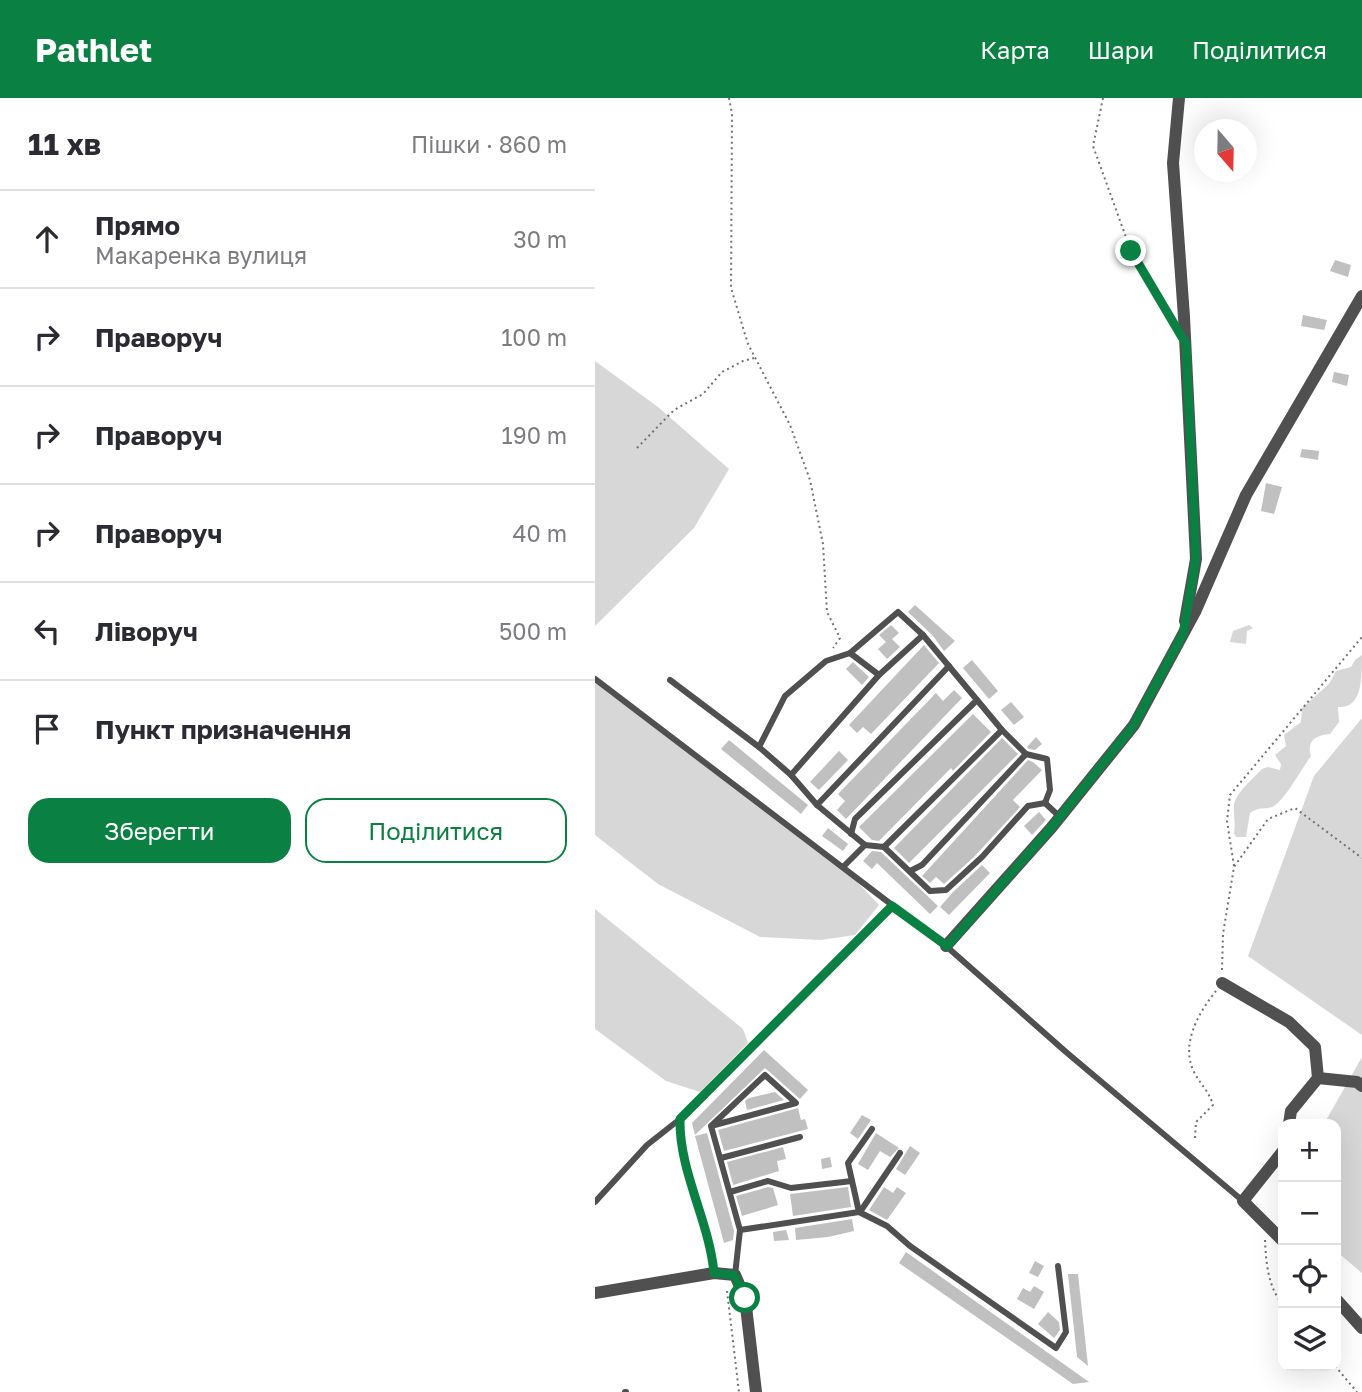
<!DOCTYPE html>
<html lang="uk">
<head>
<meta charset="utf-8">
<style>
  :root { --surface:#fff; --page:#f7f7f7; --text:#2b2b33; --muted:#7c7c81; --line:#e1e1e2; --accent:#0b8043 }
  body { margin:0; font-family:"Golos Text",sans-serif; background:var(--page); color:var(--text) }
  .controls { position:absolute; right:21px; bottom:21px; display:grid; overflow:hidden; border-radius:14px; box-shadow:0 7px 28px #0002 }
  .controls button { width:63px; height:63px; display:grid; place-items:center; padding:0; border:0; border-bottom:2px solid var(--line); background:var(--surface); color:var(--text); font:35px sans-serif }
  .compass { position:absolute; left:599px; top:21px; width:63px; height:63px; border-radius:50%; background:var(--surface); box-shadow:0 7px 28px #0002; rotate:160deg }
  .stop { position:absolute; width:21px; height:21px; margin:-16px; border:5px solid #0b8043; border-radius:50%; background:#fff }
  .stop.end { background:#0b8043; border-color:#fff; box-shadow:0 2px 7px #0008 }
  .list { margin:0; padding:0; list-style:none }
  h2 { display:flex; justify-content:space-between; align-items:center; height:91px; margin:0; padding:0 28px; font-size:30px }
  h2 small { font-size:23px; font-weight:400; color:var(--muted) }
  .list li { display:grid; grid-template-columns:46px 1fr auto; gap:21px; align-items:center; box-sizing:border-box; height:98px; padding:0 28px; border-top:2px solid var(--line) }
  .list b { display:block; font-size:26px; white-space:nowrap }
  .list p { margin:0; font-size:23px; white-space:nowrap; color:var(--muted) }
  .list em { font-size:23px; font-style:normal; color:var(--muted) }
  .actions { display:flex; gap:14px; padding:21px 28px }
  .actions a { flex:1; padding:16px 0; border:2px solid var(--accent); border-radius:21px; text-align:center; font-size:24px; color:var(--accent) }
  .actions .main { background:var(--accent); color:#fff }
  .icon { flex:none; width:38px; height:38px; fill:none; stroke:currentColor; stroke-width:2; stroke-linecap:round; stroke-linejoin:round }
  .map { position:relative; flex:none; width:767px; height:1294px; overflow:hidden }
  header { display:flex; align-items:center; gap:42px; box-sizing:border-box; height:98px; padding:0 35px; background:var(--accent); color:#fff }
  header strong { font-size:33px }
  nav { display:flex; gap:38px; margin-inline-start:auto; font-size:24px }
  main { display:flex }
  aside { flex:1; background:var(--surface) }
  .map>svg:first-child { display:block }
  .green { fill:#d7d7d7 }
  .building { fill:#c0c0c0 }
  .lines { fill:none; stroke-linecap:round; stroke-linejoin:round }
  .path { stroke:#727272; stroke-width:2; stroke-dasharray:2 3.5; stroke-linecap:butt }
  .lane { stroke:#505050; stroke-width:6 }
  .street { stroke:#505050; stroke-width:12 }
  .route { stroke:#0b8043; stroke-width:9 }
</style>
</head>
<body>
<header>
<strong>Pathlet</strong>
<nav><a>Карта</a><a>Шари</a><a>Поділитися</a></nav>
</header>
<main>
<aside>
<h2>11 хв<small>Пішки · 860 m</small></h2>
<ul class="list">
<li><svg class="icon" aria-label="ahead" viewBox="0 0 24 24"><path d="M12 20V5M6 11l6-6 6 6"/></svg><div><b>Прямо</b><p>Макаренка вулиця</p></div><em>30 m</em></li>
<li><svg class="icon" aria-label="right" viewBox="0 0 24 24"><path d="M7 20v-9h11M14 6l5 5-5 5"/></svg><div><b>Праворуч</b></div><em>100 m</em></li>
<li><svg class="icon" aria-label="right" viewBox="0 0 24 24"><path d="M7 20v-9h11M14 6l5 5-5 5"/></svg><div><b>Праворуч</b></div><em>190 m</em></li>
<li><svg class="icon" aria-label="right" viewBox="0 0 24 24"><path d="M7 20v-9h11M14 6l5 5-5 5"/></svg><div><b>Праворуч</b></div><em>40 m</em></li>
<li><svg class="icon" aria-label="left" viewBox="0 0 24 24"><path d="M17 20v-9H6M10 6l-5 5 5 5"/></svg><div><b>Ліворуч</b></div><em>500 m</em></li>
<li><svg class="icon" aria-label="arrive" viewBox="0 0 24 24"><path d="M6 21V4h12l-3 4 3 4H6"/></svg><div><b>Пункт призначення</b></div></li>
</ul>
<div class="actions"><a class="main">Зберегти</a><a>Поділитися</a></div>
</aside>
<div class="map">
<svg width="767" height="1294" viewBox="0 0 767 1294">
  <rect width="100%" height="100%" fill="#fff"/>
  <g class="green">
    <polygon points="0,263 63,309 134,371 99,430 0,528"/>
    <polygon points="654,527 658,530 652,533 651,546 635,544 638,533"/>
    <path d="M767,557c0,24 0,54 -24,52l1,15 -9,12c-14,1 -24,7 -19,22 -9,12 -27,46 -39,51 -9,3 -11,-1 -22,6l-4,24h-10l-2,-4c2,-11 -1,-18 0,-28 2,-13 20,-27 28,-36l6,-2 12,3 1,-6 -6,-9 11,-9 -2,-11 17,-13 1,-14 27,-24 7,-13 15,-4 4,-7z"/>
    <polygon points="0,585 248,769 284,807 260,837 225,842 165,839 63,786 0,737"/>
    <polygon points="767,620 767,937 653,858 719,678"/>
    <polygon points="0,811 148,931 153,945 105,994 71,983 0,931"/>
    <polygon points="767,959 767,1175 741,1153 741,1026 729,1026"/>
  </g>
  <g class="building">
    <polygon points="740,162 756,167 753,179 735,173"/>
    <polygon points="708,217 732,222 729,232 706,228"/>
    <polygon points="739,274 754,277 752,288 737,284"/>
    <polygon points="707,351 724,353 723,362 705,359"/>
    <polygon points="671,385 687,389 679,416 666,413"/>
    <polygon points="320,507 360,543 349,553 338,538 313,514"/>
    <polygon points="296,527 304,535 297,541 305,549 292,561 283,551 291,544 284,537"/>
    <polygon points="329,547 344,565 276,636 268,629 262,635 254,627"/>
    <polygon points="377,562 403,593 394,601 368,570"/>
    <polygon points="258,564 274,579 267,587 251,571"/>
    <polygon points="359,592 367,600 251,721 242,712 250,703 243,696 341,595 348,603"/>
    <polygon points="416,604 429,619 419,627 406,612"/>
    <polygon points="378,616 396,634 358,673 356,670 284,743 277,742 264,729"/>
    <polygon points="441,639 447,646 440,652 434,651 432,649"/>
    <polygon points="407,640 423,656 314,765 299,750"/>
    <polygon points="134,642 213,707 206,716 126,651"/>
    <polygon points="244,653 253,662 224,692 215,684"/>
    <polygon points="433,662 438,664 447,672 418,702 425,709 379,759 349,786 341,779 335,785 327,778"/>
    <polygon points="444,714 451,722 437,737 429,728"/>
    <polygon points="233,730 253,746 248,753 227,738"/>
    <polygon points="277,753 286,754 343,808 335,816 282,765 277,771 268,763"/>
    <polygon points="387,767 395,775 354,817 345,809 358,794"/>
    <polygon points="169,952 213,992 205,1001 170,970 100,1037 97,1025"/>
    <polygon points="180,994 189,1002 152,1012 150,1003 154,1000"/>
    <polygon points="203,1010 206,1022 210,1021 213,1031 129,1053 123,1032"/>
    <polygon points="267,1017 276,1022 263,1041 255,1035"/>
    <polygon points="112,1035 139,1133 138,1142 129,1145 100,1038"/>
    <polygon points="281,1035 304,1050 295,1059 285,1053 273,1072 263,1066"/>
    <polygon points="315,1048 325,1055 310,1077 301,1071"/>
    <polygon points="188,1049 191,1061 182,1063 184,1073 138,1087 132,1064"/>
    <polygon points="235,1059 237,1069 227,1071 226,1061"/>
    <polygon points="173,1089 178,1090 183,1107 147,1118 141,1098"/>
    <polygon points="253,1089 256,1109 198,1118 195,1096"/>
    <polygon points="289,1089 298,1095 302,1089 311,1095 292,1122 274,1112"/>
    <polygon points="257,1121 259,1133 233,1139 201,1142 200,1130"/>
    <polygon points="191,1132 194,1142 179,1143 178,1134"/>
    <polygon points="311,1154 449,1252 494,1284 478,1286 304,1165"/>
    <polygon points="440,1163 449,1168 443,1179 434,1175"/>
    <polygon points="473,1176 483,1176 493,1268 482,1259"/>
    <polygon points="439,1188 449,1194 439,1211 422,1201 428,1190 435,1194"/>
    <polygon points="453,1214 464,1224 465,1232 459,1240 443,1226"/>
  </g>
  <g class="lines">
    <g class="path">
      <polyline points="134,0 137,16 136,190 153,246 195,327 215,382 228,446 232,514 245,540 238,550"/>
      <polyline points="508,0 498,48 536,153 578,224"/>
      <polyline points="42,350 79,312 108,296 127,274 148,263 159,260"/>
      <polyline points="639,768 632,723 635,697 767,539"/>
      <polyline points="627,872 628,836 639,769 673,721 700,710 767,760"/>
      <path d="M600,1040l1,-16 17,-17c-4,-14 -13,-21 -19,-33 -14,-28 5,-60 22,-81"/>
      <path d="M670,1142c1,23 3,47 18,65"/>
      <polyline points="132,1193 144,1294"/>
      <polyline points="740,1268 762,1294"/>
    </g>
    <g class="lane">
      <polyline points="255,555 303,514 328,537 407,632 431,656 452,661 455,692 450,705"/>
      <polyline points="0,581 351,848 471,954 648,1103"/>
      <polyline points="75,582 164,649 196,677 222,707 270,747 289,749 335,793 351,792 387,759 433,708 450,705 465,719"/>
      <polyline points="164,649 190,598 231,563 255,555 284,577"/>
      <polyline points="196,677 284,577 328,537"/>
      <polyline points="222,707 354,568"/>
      <polyline points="256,736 260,721 382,602"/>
      <polyline points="289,749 407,632"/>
      <polyline points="248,769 270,747"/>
      <polyline points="315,773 327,767 431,656"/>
      <polyline points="116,1028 201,1005 170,977 116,1028 145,1132"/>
      <polyline points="126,1060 205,1039"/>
      <polyline points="135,1094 173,1083 196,1090 257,1083"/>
      <polyline points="0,1104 52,1047 85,1021"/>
      <polyline points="264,1114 253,1065 277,1031"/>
      <polyline points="265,1114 305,1055"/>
      <path d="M119,1175c-5,-53 -35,-101 -34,-154l212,-213"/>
      <polyline points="140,1177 145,1132 264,1114 292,1128 315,1148 461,1250 471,1234 463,1168"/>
      <polyline points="30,1294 31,1294"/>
    </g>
    <g class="street">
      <polyline points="584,0 578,65 589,219 601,461 590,523"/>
      <polyline points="351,848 457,729 539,627 600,514 651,397 767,198"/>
      <polyline points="627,885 694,924 720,949 723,980 696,1013 694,1026"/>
      <polyline points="723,980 762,984 767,988"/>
      <polyline points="688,1053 648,1103 688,1143"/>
      <polyline points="0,1195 119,1175 140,1177 150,1200 161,1294"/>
      <polyline points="741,1201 767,1230"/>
    </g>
  </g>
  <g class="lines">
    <path class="route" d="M150,1200l-11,-23 -20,-2c-5,-53 -35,-101 -34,-154l212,-213 55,40 105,-119 82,-102 49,-91 13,-75 -10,-215 -55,-93"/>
  </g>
</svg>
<div class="controls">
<button>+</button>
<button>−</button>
<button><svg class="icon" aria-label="locate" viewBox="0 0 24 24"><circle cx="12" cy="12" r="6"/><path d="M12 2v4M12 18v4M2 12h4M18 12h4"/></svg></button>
<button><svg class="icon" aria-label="layers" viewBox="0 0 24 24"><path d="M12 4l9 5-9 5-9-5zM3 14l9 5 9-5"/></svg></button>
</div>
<svg class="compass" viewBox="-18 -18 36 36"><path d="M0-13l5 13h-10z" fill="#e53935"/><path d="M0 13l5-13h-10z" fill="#7c7c81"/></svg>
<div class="stop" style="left:150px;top:1200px"></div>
<div class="stop end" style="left:536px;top:153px"></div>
</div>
</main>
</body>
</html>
